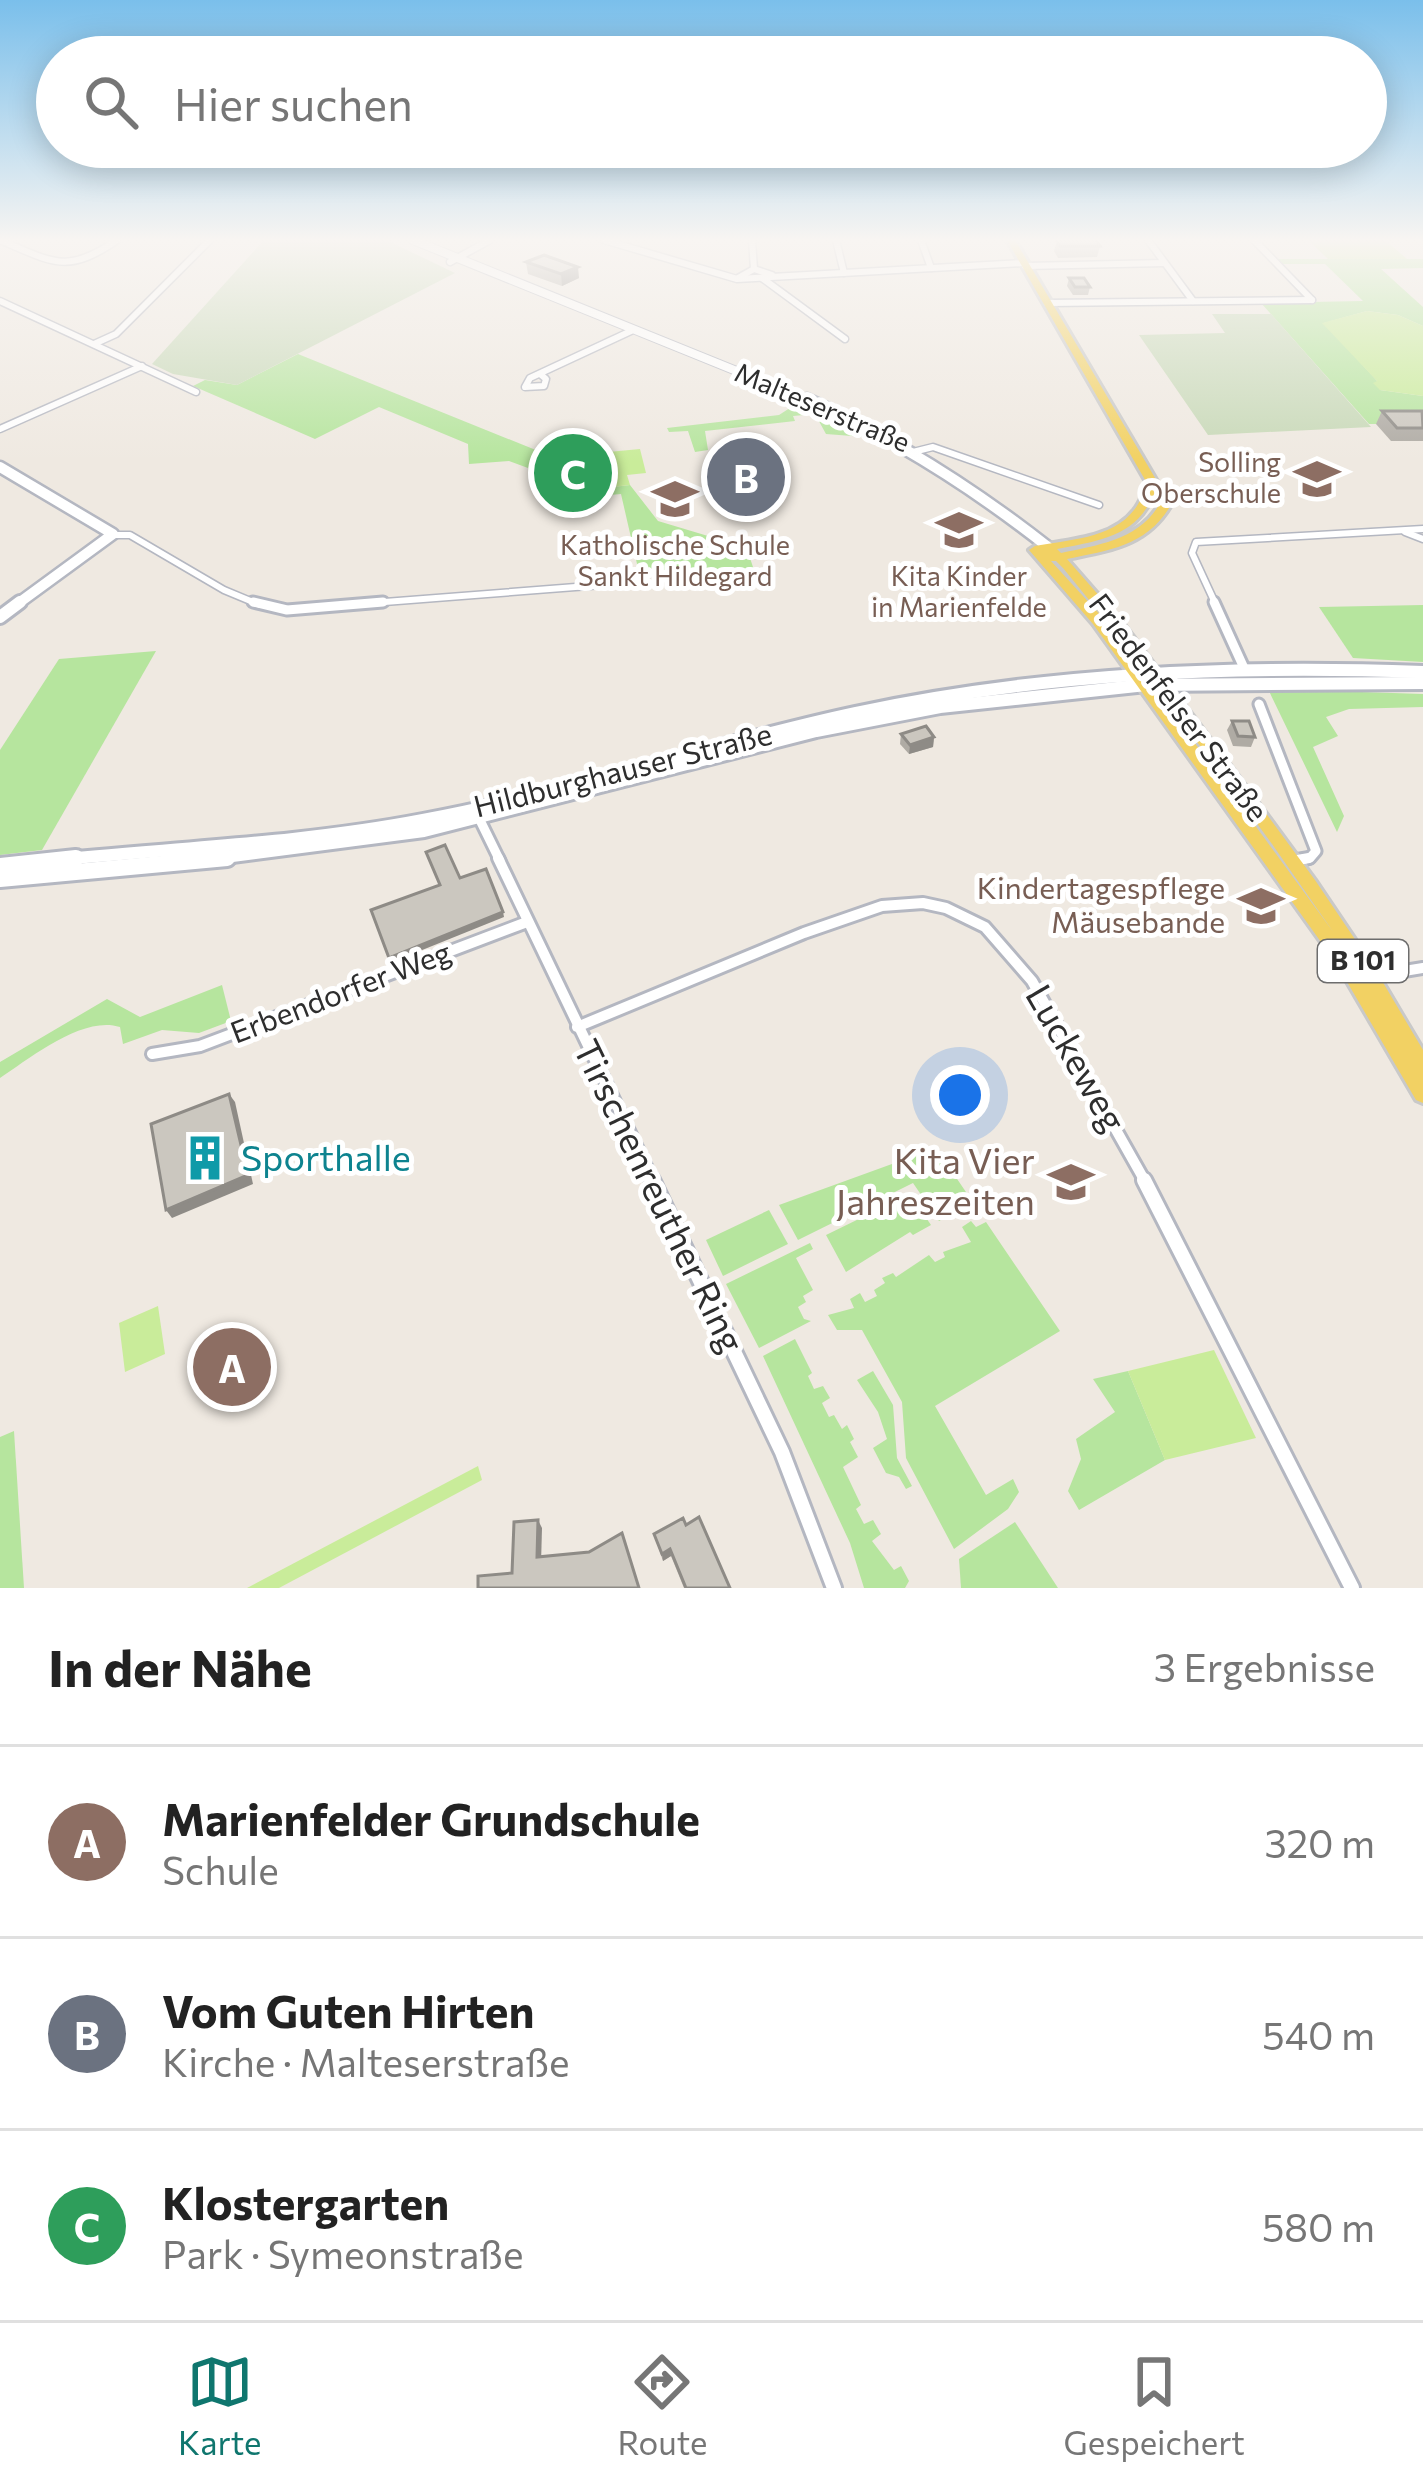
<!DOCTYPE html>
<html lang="de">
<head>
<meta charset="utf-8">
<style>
  :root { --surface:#fff; --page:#f2f2f2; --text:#222; --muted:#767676; --line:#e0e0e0; --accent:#0f766e }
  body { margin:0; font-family:Commissioner,sans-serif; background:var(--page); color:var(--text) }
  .you { position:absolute; left:960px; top:1095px; width:42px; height:42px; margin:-30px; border:9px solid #fff; border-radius:50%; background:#1a73e8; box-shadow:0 0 0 18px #1a73e833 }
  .badge { display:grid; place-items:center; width:78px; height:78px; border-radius:50%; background:var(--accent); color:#fff; font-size:39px; font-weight:700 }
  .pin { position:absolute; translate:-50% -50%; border:6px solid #fff; box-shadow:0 3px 12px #0006 }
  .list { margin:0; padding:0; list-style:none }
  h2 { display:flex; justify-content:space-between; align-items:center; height:156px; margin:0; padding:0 48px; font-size:51px }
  h2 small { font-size:39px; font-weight:400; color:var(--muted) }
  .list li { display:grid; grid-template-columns:78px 1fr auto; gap:36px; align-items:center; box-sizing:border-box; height:192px; padding:0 48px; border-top:3px solid var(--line) }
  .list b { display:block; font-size:45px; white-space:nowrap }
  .list p { margin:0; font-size:39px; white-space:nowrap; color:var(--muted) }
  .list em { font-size:39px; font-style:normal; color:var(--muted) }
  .icon { flex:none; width:66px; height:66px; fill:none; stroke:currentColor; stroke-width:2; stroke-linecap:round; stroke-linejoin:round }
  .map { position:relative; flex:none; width:1423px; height:1588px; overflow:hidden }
  .search { position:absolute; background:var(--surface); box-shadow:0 6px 30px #0003; left:36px; right:36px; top:36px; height:132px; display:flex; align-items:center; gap:30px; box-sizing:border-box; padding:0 42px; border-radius:66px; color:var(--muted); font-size:45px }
  .sheet { height:732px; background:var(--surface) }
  nav { display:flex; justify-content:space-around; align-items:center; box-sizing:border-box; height:168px; border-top:3px solid var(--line); background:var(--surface); font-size:33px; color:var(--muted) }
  nav a { display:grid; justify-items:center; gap:6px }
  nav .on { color:var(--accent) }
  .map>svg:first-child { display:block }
  .green { fill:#b6e59e }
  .cemetery { fill:#c8d9b8 }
  .pitch { fill:#c9ec9a }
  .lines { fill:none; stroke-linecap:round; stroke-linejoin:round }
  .street-far3-casing { stroke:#b4b7c1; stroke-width:9 }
  .street-far2-casing { stroke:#b4b7c1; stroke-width:15 }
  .street-far1-casing { stroke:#b4b7c1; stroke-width:16 }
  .street-casing { stroke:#b4b7c1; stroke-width:20 }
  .secondary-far3-casing { stroke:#b4b7c1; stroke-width:10 }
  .secondary-far2-casing { stroke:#b4b7c1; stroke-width:15 }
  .secondary-far1-casing { stroke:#b4b7c1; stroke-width:18 }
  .secondary-casing { stroke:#b4b7c1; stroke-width:22 }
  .primary-casing { stroke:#c9c9c9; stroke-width:6 }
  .street-far3 { stroke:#fff; stroke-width:6 }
  .street-far2 { stroke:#fff; stroke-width:9 }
  .street-far1 { stroke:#fff; stroke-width:10 }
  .street { stroke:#fff; stroke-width:14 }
  .secondary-far3 { stroke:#fff; stroke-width:8 }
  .secondary-far2 { stroke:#fff; stroke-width:10 }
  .secondary-far1 { stroke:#fff; stroke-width:12 }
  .secondary { stroke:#fff; stroke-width:16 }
  .primary { fill:#f2d163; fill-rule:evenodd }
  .wall { fill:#afaba4 }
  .shaded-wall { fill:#8e8b86 }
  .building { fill:#cbc7bf; stroke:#8e8b86; stroke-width:3 }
  .labels { text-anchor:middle; stroke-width:10; stroke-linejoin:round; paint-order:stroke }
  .far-street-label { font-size:27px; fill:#2e2e2e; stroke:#fff }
  .far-education-label { font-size:27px; fill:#785e54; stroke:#fff }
  .shield { fill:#fff; stroke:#6d6d6d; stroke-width:3 }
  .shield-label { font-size:27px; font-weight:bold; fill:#2e2e2e }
  .street-label { font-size:30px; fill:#2e2e2e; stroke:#fff }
  .education-label { font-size:30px; fill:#785e54; stroke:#fff; text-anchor:end }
  .near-street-label { font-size:36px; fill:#2e2e2e; stroke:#fff }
  .near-culture-label { font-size:36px; fill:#0d838f; stroke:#fff; text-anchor:start }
  .near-education-label { font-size:36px; fill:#785e54; stroke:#fff; text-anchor:end }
</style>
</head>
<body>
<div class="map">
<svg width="1423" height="1588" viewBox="0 0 1423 1588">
  <rect width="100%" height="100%" fill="#efe9e1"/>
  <g class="green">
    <polygon points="1275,259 1423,259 1423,268 1381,269 1423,307 1423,326 1398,315 1367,311 1324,323 1379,383 1380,390 1423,396 1423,424 1369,424 1261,303 1363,301 1325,264 1279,264"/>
    <polygon points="298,354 553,457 587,454 595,489 630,485 658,521 728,542 745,543 754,570 640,577 621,494 542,501 540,483 530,483 528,468 509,461 469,464 468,444 379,407 315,439 193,386 205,380 237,385"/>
    <path d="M796,404c24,10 47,21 69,33l-39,-3 -11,-20 -22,2 2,5 -90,10 3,19 -13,2 -7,-21 -19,1 -2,-4 112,-13z"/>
    <polygon points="1423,605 1423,662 1353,658 1319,607"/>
    <polygon points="156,651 42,850 0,855 0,750 59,659"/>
    <polygon points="1268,689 1423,694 1423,707 1349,709 1326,717 1338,736 1313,747 1344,816 1337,832"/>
    <path d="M222,985l9,36 -32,12 -37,-3 -39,14 -3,-17c-37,-12 -90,31 -120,51v-16l107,-63 33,18z"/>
    <polygon points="936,1148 968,1195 951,1204 956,1212 939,1221 913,1183 798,1240 779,1205"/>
    <polygon points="910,1194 931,1225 913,1235 910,1232 846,1272 826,1235"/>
    <polygon points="769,1210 788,1244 723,1276 706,1240"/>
    <polygon points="971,1221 976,1227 986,1222 1060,1331 935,1406 986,1495 1013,1479 1019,1492 1008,1509 954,1549 906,1458 902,1402 862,1330 837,1330 828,1315 854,1308 850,1299 860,1293 865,1302 877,1296 874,1290 885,1283 882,1278 893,1273 896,1277 929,1255 935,1262 945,1257 943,1252 971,1242 962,1227"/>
    <polygon points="810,1243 813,1249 796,1258 813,1290 803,1296 806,1302 798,1307 804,1319 811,1321 759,1348 726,1284"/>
    <polygon points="795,1339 812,1373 808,1376 814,1389 823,1386 830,1398 822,1403 829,1417 834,1415 842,1429 847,1425 854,1439 850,1442 858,1457 843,1467 861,1505 856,1509 864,1524 873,1520 881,1534 872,1541 894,1570 901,1566 909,1581 905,1588 864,1588 850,1543 763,1356"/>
    <polygon points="873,1371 893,1405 897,1458 912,1486 906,1489 899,1477 886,1473 873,1448 887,1439 878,1412 857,1380"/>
    <polygon points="1128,1371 1165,1460 1079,1510 1068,1491 1081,1459 1076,1439 1115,1412 1093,1379"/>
    <polygon points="14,1431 24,1588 0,1588 0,1437"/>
    <polygon points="1015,1522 1058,1588 961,1588 959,1559"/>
  </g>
  <g class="cemetery">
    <polygon points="264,240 386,240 455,273 237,385 173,374 152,364"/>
    <polygon points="1212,314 1271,314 1371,427 1208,435 1139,335 1225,333"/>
  </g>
  <g class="pitch">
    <polygon points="1308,240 1385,240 1407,259 1328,259"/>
    <polygon points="1367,311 1398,315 1423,326 1423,396 1380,390 1373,383 1377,381 1322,323"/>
    <polygon points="640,449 646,473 627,475 630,485 594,489 587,454"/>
    <polygon points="158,1306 165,1354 125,1372 119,1323"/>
    <polygon points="1214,1350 1256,1438 1165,1460 1128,1371"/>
    <polygon points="478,1466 482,1480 279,1588 247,1588"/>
  </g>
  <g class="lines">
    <g class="street-far3-casing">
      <g id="street-far3">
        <path d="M0,240c52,22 67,35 117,0"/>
        <polyline points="604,240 737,279 1023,263"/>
        <polyline points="752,240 754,269"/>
        <polyline points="836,240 844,273"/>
        <polyline points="921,240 931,268"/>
        <polyline points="1148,240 1193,301"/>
        <polyline points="1254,240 1312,300"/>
        <polyline points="450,262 490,240"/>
        <polyline points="1025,266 1164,263"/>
        <polyline points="738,278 754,269 772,275"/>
        <polyline points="762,278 845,339"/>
        <polyline points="0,301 196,392"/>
        <polyline points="1047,303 1312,300"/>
        <polyline points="94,344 116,334 210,240"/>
        <polyline points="540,374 546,379 544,386 525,387 530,378 631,331"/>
        <polyline points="0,429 142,366"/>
        <polyline points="913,452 933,447 1099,505"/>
        <polyline points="1405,532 1423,539"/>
        <polyline points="112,535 130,535 224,590 260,605"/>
        <polyline points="346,605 627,583"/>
        <polyline points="1216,605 1192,553 1196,542 1423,529"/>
      </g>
    </g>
    <g class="street-far2-casing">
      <g id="street-far2">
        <polyline points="253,602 287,610 383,602"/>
        <polyline points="1214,602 1244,668"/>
        <polyline points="1259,704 1316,851 1310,858 1292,861"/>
        <polyline points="477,814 500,861"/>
      </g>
    </g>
    <g class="street-far1-casing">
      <g id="street-far1">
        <polyline points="498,858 654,1183"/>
        <polyline points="1292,861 1309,858"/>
        <polyline points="1368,977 1423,968"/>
        <polyline points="577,1027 804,933 882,906 923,903 946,908 985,927 1032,981 1146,1183"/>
        <polyline points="152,1054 200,1046 527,922"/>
      </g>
    </g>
    <g class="street-casing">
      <g id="street">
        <polyline points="652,1180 782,1452 834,1588"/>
        <polyline points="1144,1180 1352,1588"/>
      </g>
    </g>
    <g class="secondary-far3-casing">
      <polyline id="secondary-far3" points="413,240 813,402"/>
    </g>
    <g class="secondary-far2-casing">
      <g id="secondary-far2">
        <path d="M807,399c88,39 166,89 241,148"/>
        <polyline points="0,467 113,534 16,605"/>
      </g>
    </g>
    <g class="secondary-far1-casing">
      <g id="secondary-far1">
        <polyline points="0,617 20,602"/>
        <path d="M45,861c126,-13 253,-17 378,-41 146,-27 287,-76 432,-107 187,-40 377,-48 568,-41"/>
        <polyline points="194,861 424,831 816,731 940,707 1146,685 1423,683"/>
      </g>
    </g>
    <g class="secondary-casing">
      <g id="secondary">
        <polyline points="0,866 76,858"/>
        <polyline points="0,879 227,858"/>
      </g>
    </g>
    <g class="primary-casing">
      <path id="primary" d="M1007,240h8l156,265c-24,41 -61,45 -104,54l56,64 128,170 64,87 60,89 48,81v53l-7,-3 -80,-137 -243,-339 -64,-74 6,-4c31,-6 77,-7 99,-36 6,-7 9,-17 14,-25zM1153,495l6,10c-21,35 -61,40 -98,48l-4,-4c40,-8 80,-12 96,-54zM1051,561h5l7,7 66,81 143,195 62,89 -231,-315z"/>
    </g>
    <use href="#street-far3" class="street-far3"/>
    <use href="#street-far2" class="street-far2"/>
    <use href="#street-far1" class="street-far1"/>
    <use href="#street" class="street"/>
    <use href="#secondary-far3" class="secondary-far3"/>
    <use href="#secondary-far2" class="secondary-far2"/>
    <use href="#secondary-far1" class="secondary-far1"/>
    <use href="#secondary" class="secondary"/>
    <use href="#primary" class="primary"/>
  </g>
  <g class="wall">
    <polygon points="1057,240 1100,246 1097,257 1058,258 1054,251"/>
    <polygon points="526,262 579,278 562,286 528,274"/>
    <polygon points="1069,278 1090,287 1088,295 1073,295 1067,286"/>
    <polygon points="1382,411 1423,428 1423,441 1391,441 1376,424"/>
    <polygon points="713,457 776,480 750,491 724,487 713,474"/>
    <polygon points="1232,721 1255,737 1251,747 1233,746 1227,730"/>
    <polygon points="901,734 934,737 933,747 909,754 900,744"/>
    <polygon points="686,1525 730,1588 684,1588 671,1556 663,1561 654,1534"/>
  </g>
  <g class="shaded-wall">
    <polygon points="578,267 579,278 562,286 561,274"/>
    <polygon points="777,463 776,480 750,491 751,473"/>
    <polygon points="934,737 933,747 909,754 910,745"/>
    <polygon points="503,912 504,917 390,963 389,958"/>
    <polygon points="229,1094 235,1102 253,1184 172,1218 166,1210"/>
    <polygon points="538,1520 542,1528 541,1564 537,1557"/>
    <polygon points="670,1549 671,1556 663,1561 662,1554"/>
  </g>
  <g class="building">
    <polygon points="1056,240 1096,240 1100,246 1060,246"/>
    <polygon points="544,255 578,267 561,274 526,262"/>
    <polygon points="1069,278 1084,278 1090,287 1075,287"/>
    <polygon points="1382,411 1422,411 1423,428 1397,428"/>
    <polygon points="761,444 777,452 777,463 751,473 724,470 713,457 723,447 742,452"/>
    <polygon points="1232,721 1249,721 1255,737 1238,736"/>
    <polygon points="926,726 934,737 910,745 901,734"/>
    <polygon points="445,845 460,878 486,869 503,912 389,958 371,910 440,885 426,852"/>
    <polygon points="229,1094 248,1175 166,1210 151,1124"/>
    <polygon points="699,1517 730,1588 686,1588 670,1549 662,1554 654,1534 683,1518 686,1525"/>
    <polygon points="538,1520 537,1557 589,1552 622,1533 639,1588 478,1588 478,1576 512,1573 514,1522"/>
  </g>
  <linearGradient id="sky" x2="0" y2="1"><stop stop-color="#7abfeb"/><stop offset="0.52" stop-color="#f8f5f2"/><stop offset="1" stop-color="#f8f5f2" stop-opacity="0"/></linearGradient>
  <rect width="1423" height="462" fill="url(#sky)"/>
  <defs>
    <g id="school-bare" transform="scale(3.6)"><path d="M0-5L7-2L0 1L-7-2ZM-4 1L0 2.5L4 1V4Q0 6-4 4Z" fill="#8d6e63" stroke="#fff" stroke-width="2.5" paint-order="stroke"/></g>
    <g id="building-bare" transform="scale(3.6)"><path d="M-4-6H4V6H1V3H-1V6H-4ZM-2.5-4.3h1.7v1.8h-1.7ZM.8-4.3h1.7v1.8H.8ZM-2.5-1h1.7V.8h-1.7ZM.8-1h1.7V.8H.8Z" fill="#0f9aa8" stroke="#fff" stroke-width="2.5" paint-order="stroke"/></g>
  </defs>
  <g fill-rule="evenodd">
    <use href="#school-bare" x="1317" y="479"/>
    <use href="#school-bare" x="675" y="499"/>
    <use href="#school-bare" x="959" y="530"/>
    <use href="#school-bare" x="1261" y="906"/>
    <use href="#building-bare" x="205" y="1158"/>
    <use href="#school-bare" x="1071" y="1182"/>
  </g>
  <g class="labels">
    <g class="far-street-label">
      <text transform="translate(822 408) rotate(23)" y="9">Malteserstraße</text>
    </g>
    <g class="far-education-label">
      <text x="1281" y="472" text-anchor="end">Solling<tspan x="1281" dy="31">Oberschule</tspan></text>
      <text x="675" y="555">Katholische Schule<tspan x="675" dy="31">Sankt Hildegard</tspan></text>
      <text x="959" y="586">Kita Kinder<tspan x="959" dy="31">in Marienfelde</tspan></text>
    </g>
    <rect class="shield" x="1318" y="940" width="90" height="42" rx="9"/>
    <g class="shield-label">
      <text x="1363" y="970">B 101</text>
    </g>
    <g class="street-label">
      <text transform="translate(1178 708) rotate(53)" y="10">Friedenfelser Straße</text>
      <text transform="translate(623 771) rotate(-14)" y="10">Hildburghauser Straße</text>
      <text transform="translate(341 993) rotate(-21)" y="10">Erbendorfer Weg</text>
    </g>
    <g class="education-label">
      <text x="1225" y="899">Kindertagespflege<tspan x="1225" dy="34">Mäusebande</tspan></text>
    </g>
    <g class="near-street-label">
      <text transform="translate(1076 1058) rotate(60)" y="13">Luckeweg</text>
      <text transform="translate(659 1196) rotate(64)" y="13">Tirschenreuther Ring</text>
    </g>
    <g class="near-culture-label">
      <text x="241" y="1171">Sporthalle</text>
    </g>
    <g class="near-education-label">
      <text x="1035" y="1174">Kita Vier<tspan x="1035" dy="41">Jahreszeiten</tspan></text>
    </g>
  </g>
</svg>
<div class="you"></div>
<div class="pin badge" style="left:232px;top:1367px;background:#8d6e63">A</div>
<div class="pin badge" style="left:746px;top:477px;background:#6b7280">B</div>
<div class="pin badge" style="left:573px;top:473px;background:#2e9e5b">C</div>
<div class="search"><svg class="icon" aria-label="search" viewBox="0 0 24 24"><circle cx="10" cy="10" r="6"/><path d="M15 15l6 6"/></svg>Hier suchen</div>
</div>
<section class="sheet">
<h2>In der Nähe<small>3 Ergebnisse</small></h2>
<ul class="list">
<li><span class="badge" style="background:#8d6e63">A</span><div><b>Marienfelder Grundschule</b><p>Schule</p></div><em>320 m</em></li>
<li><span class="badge" style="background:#6b7280">B</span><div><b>Vom Guten Hirten</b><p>Kirche · Malteserstraße</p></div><em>540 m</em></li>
<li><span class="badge" style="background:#2e9e5b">C</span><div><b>Klostergarten</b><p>Park · Symeonstraße</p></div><em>580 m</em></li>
</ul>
</section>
<nav>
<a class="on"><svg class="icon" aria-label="map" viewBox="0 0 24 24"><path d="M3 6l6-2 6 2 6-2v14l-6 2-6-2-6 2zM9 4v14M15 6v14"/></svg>Karte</a>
<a><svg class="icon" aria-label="directions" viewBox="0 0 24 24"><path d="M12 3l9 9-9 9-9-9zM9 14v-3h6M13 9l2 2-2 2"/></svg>Route</a>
<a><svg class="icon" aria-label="saved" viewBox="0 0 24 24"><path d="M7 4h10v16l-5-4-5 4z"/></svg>Gespeichert</a>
</nav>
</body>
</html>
